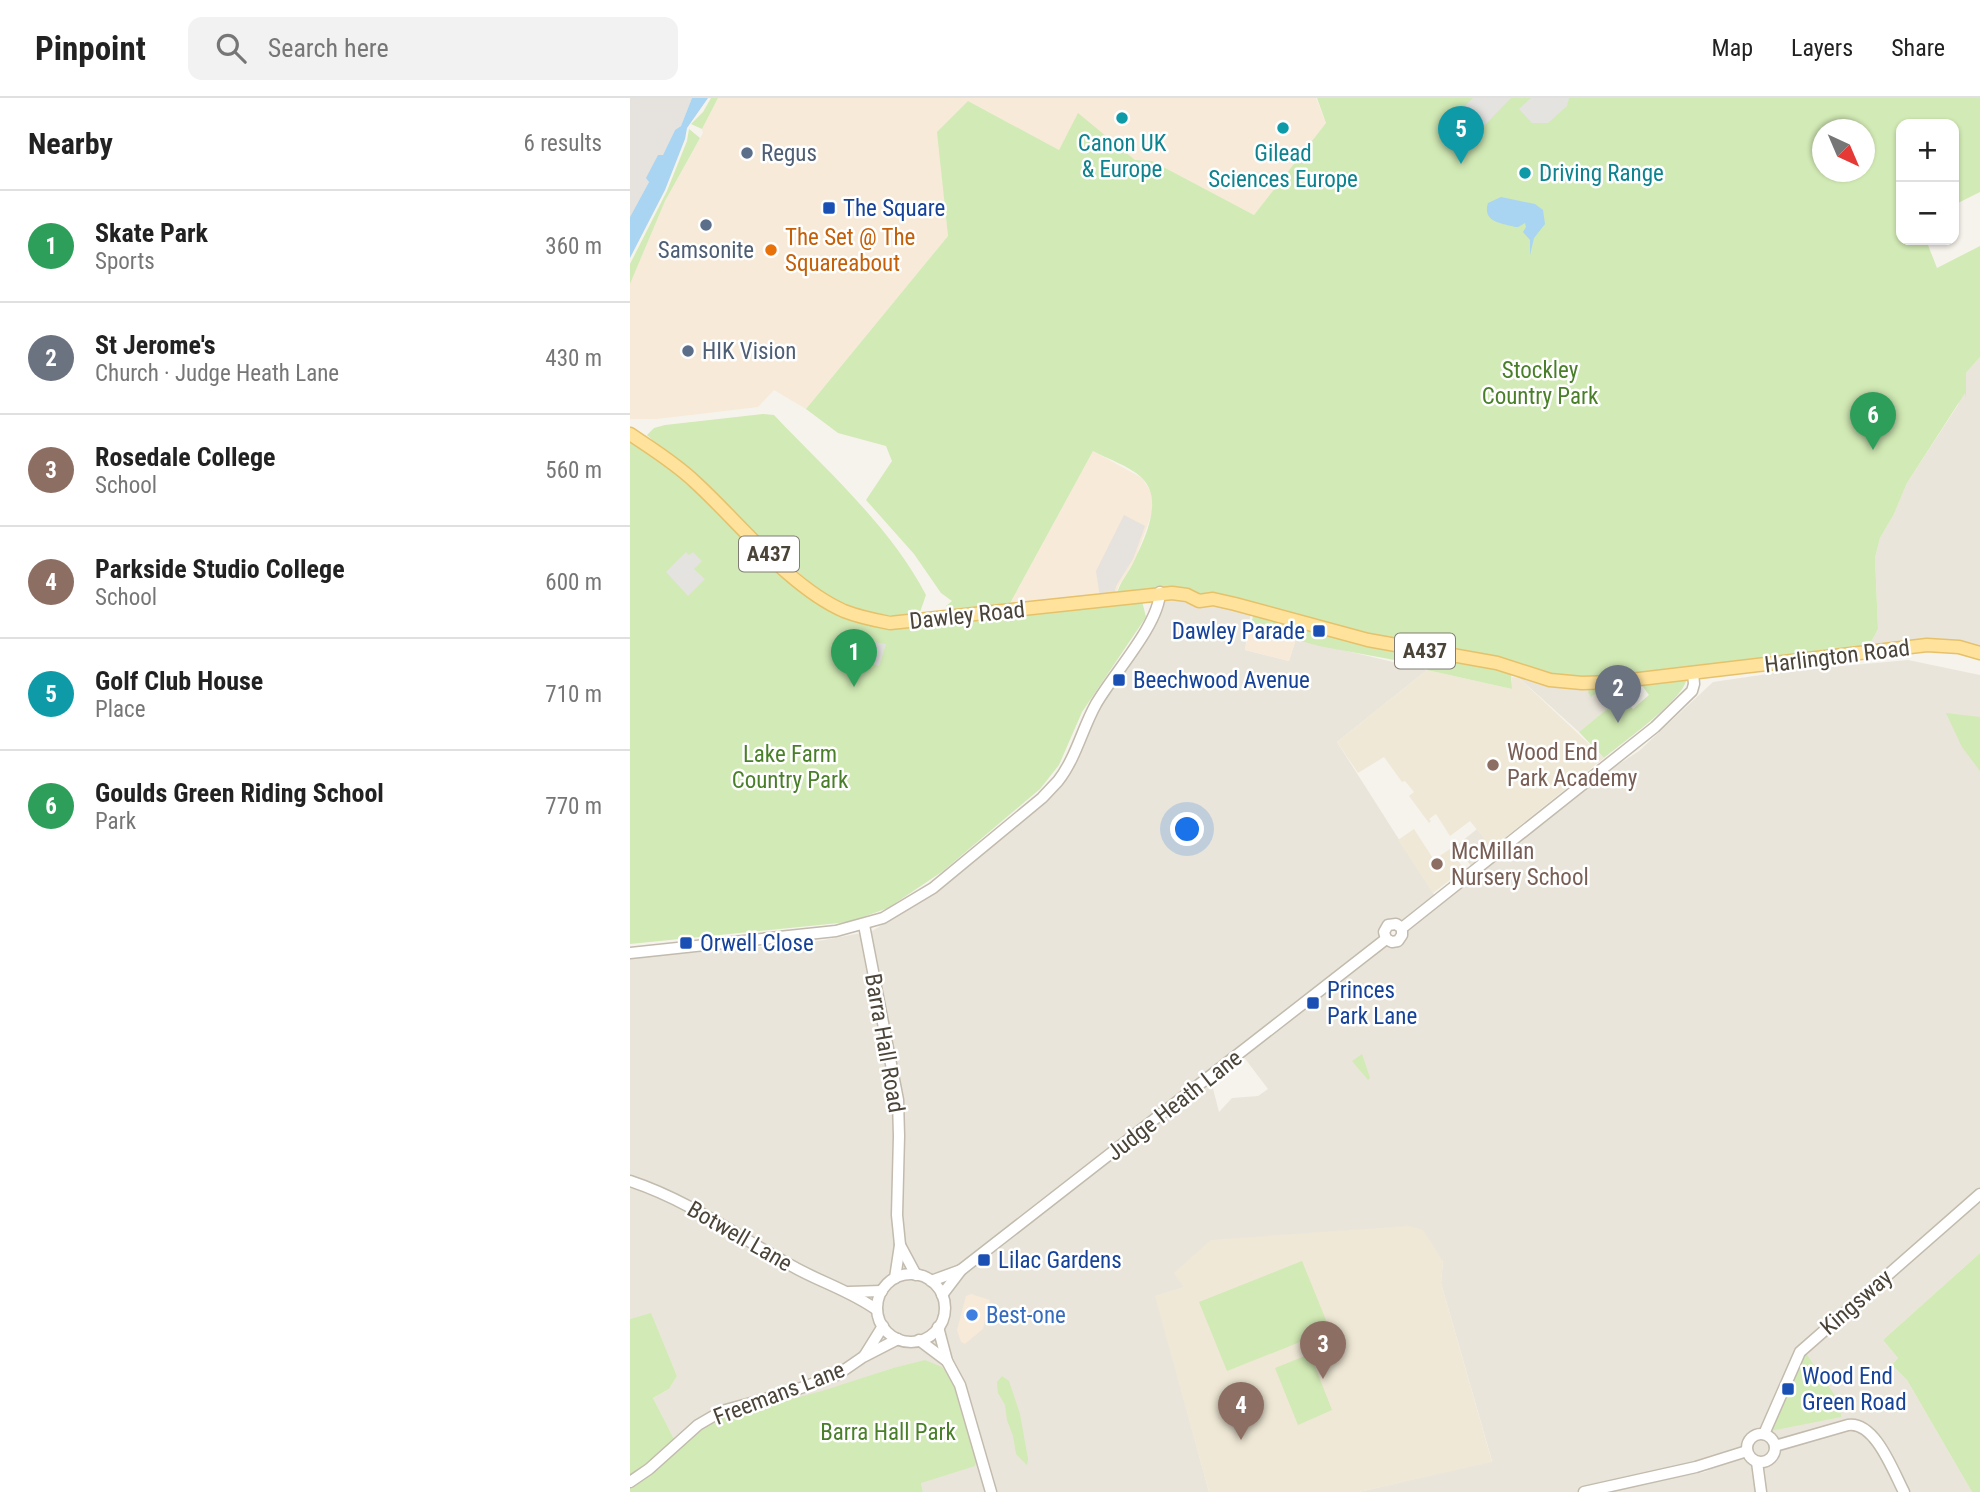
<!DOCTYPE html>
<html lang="en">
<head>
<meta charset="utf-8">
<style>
  :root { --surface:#fff; --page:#f2f2f2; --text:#222; --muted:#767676; --line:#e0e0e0; --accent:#111827 }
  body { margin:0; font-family:"Roboto Condensed",sans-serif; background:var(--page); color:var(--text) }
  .controls { position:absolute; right:21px; top:21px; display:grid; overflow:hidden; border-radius:14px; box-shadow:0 2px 5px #0004 }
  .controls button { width:63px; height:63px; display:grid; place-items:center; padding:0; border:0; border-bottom:2px solid var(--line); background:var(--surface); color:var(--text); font:35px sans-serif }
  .compass { position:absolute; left:1182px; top:21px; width:63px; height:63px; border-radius:50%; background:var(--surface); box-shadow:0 2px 5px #0004; rotate:136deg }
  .you { position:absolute; left:558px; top:732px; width:24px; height:24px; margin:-18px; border:5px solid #fff; border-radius:50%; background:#1a73e8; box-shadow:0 0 0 10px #1a73e833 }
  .badge { display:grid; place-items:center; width:46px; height:46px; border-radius:50%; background:var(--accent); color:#fff; font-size:23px; font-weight:700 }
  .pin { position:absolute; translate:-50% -58px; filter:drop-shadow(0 2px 4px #0008) }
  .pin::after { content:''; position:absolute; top:37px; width:24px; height:21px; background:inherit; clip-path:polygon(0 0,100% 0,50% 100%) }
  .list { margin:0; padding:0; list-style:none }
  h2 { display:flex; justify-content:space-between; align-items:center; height:91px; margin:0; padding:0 28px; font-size:30px }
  h2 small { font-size:23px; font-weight:400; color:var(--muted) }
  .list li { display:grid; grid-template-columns:46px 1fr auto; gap:21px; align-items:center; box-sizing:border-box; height:112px; padding:0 28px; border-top:2px solid var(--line) }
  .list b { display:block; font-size:26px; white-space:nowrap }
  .list p { margin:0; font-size:23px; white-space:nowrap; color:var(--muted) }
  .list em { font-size:23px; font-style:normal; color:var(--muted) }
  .icon { flex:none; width:38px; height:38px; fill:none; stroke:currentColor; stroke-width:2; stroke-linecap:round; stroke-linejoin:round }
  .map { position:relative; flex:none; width:1350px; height:1394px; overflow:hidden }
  header { display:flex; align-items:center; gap:42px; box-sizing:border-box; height:98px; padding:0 35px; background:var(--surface); border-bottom:2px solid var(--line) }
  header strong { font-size:33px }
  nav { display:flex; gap:38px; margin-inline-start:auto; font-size:24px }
  .search { width:490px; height:63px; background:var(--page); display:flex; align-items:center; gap:18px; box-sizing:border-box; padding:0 24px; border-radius:14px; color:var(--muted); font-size:26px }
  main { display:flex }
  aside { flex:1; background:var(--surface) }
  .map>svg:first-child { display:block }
  .residential { fill:#eae5da }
  .commercial { fill:#f7ead8 }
  .industrial { fill:#e6e2dd }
  .education { fill:#efe8d6 }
  .green { fill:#d2eab5; fill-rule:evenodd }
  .parking { fill:#e5e3e0 }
  .water { fill:#a9d4f2 }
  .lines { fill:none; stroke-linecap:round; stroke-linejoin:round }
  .tertiary-casing { stroke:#c2bbae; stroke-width:13 }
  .primary-casing { stroke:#e6c16a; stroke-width:15 }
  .tertiary { stroke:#fff; stroke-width:10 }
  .primary { stroke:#ffe39c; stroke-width:12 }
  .culture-dot { fill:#0f9aa8; stroke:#fff; stroke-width:2.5 }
  .service-dot { fill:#5c6f8a; stroke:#fff; stroke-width:2.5 }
  .transit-dot { fill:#1a4fb4; stroke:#fff; stroke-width:2.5 }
  .food-dot { fill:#e8710a; stroke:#fff; stroke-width:2.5 }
  .education-dot { fill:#8d6e63; stroke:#fff; stroke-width:2.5 }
  .shop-dot { fill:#3f7fe0; stroke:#fff; stroke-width:2.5 }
  .labels { text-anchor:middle; stroke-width:5; stroke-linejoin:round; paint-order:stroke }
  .shield { fill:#fff; stroke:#817c74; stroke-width:2 }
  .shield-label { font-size:21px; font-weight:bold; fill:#4b4439 }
  .culture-label { font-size:23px; fill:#0d838f; stroke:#fff }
  .service-label { font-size:23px; fill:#4e5e75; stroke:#fff; text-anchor:start }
  .transit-label { font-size:23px; fill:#164399; stroke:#fff; text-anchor:start }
  .food-label { font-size:23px; fill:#c56008; stroke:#fff; text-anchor:start }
  .park-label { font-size:23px; fill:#4a7f2a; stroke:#fff }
  .street-label { font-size:23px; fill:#4b4439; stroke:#fff }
  .education-label { font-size:23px; fill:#785e54; stroke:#fff; text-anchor:start }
  .shop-label { font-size:23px; fill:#366cbe; stroke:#fff; text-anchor:start }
</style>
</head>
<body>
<header>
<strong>Pinpoint</strong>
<div class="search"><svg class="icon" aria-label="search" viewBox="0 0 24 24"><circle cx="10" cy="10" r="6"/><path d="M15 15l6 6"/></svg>Search here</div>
<nav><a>Map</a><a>Layers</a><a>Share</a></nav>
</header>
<main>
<aside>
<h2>Nearby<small>6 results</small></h2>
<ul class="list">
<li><span class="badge" style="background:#2e9e5b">1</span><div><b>Skate Park</b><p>Sports</p></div><em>360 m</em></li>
<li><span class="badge" style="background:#6b7280">2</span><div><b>St Jerome's</b><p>Church · Judge Heath Lane</p></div><em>430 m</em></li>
<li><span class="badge" style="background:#8d6e63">3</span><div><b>Rosedale College</b><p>School</p></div><em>560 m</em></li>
<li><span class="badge" style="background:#8d6e63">4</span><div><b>Parkside Studio College</b><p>School</p></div><em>600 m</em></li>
<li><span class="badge" style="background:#0f9aa8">5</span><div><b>Golf Club House</b><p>Place</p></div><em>710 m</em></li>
<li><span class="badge" style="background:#2e9e5b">6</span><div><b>Goulds Green Riding School</b><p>Park</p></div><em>770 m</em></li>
</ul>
</aside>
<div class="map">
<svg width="1350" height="1394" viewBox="0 0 1350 1394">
  <rect width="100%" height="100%" fill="#f6f3ec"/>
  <g class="residential">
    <polygon points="1350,259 1350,548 1294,545 1241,553 1241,544 1248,531 1245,460 1250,440 1264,416 1277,385 1328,307 1336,275"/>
    <polygon points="530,494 621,514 615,552 659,563 666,541 797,572 707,644 805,798 580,979 589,1014 602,1000 628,998 638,991 613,958 847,776 826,748 847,731 867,756 948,693 1009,653 1083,584 1158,573 1278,562 1350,577 1350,1155 1253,1242 1268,1260 1262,1267 1277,1282 1342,1394 962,1394 1075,1374 1108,1357 1044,1369 947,1394 729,1394 862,1363 811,1185 813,1163 555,1189 526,1198 579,1394 293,1394 263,1270 60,1339 44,1341 23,1300 39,1291 47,1278 21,1216 0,1221 0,860 178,845 242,833 300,798 433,677 457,625 523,520"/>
    <polygon points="891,573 979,585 991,600 949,634 889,580"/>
  </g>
  <g class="commercial">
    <polygon points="88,0 686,0 696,25 624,117 522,63 505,62 448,16 429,52 338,3 308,34 318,138 176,311 144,292 128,309 27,321 0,321 0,186 35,103 73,35 72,31"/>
    <polygon points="463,353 512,380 521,394 523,412 505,462 488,489 486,499 376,513"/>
    <polygon points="620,529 666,540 659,563 615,552"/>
    <polygon points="341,1196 360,1202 353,1231 335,1246 331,1244 327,1232 336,1198"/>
  </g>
  <g class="industrial">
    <polygon points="0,0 62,0 51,28 45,32 33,57 28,57 17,80 19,84 0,119"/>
    <polygon points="494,417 515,428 503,461 486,488 484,497 470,499 466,473"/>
  </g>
  <g class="education">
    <polygon points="797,572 882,591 882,579 889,580 974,660 862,750 840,723 820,738 806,716 799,721 801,723 799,725 779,698 784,694 775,683 772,684 754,659 728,675 707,644"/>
    <polygon points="784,731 804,762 820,751 834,771 803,795 768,742"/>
    <polygon points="779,1128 793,1132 813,1164 811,1185 862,1364 729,1394 579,1394 525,1198 554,1189 544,1175 581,1142"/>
  </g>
  <g class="green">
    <polygon points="81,0 88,0 72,31 61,26 73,14"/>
    <path d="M687,0h663v94l-26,13v-81h-53v116h25l11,28 43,-22v111l-14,16v26l-1,-6 -58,90 -13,31 -14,24 -5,20 3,71 -7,13v9l-275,33 -166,-35 -203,-53 -67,-4 -44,5c3,-15 13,-24 19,-38 11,-23 29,-61 6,-82 -12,-11 -33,-18 -48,-26l-85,156 -58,7 -4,-8 6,-5 -11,-8 -27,-39 -48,-54 26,-39 -6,-15 -48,-13 -32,-24 142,-173 -11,-104 31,-31 91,49 19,-37 57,47 17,1 102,54 72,-92zM1192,32h42v42h-42z"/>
    <polygon points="59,31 70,40 35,103 0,186 0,166 37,93 57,43"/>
    <path d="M133,316l11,1c53,56 116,111 152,180l-7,20c-37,4 -66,-6 -99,-23l-173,-157 7,-7 11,-3z"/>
    <polygon points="0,340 45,372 185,503 215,520 249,529 299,528 512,503 516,519 452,614 429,667 410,691 313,773 258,810 219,824 0,846"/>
    <polygon points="625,511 791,556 789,564 786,566 689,548 620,529"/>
    <polygon points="809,558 849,565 881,575 882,591 797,572"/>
    <path d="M1052,582l4,1c-5,20 -64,62 -82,77l-25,-26 33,-27 -2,-7 -9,2 -1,-6 -7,1 -2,2 -3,-5 2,-5zM1011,586l8,11 -16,14 -15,-15v-3l21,-3z"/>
    <polygon points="1316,615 1350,619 1350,673 1332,649"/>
    <polygon points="732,956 740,980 738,982 722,963"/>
    <polygon points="1350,1155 1350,1394 1342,1394 1277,1282 1262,1267 1268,1260 1253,1242"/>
    <polygon points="672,1163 700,1232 597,1273 569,1204"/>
    <polygon points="21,1215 47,1278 39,1291 23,1300 44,1341 17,1367 0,1378 0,1221"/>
    <polygon points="1175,1254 1210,1305 1211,1319 1140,1333"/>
    <polygon points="680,1256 702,1312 668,1327 645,1270"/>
    <polygon points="295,1262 312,1269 323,1285 346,1364 345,1368 291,1385 293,1394 0,1394 0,1388 60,1339 96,1318 192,1293 263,1270"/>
    <polygon points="372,1278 379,1283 390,1316 398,1361 397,1367 386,1356 383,1338 377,1322 375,1307 368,1295 367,1284"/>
  </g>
  <g class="parking">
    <polygon points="843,0 881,0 852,30 842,28 825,17"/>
    <polygon points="901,0 939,0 937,8 918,25 902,25 889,11"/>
    <polygon points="56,454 59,457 63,454 72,463 64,471 75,481 58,498 36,474"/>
    <polygon points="244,544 256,546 249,568 243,566 241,560"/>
  </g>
  <g class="water">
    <polygon points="62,0 78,0 57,30 55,41 35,92 0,160 0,119 19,84 16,80 28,57 33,57 45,32 51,28"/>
    <path d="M871,99l34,7 8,6 2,14 -11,14 -4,17v-15l-7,-8 3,-5 -1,-4 -7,4h-3c-14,-4 -33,-5 -27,-24z"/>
  </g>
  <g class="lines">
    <g class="tertiary-casing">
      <g id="tertiary">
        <polyline points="234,827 268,1002 269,1038 267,1117 270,1147 265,1180"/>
        <polyline points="772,830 1025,629 1062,593 1064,586 1063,575"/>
        <polyline points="756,841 754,834 758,827 766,826 772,830"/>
        <polyline points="756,841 762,844 768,843 772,837 772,830"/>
        <path d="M0,855l206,-22 47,-13 50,-30 109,-90 16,-17c18,-23 24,-52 38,-77 17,-30 63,-79 64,-112"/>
        <path d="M0,1083c58,19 109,56 162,85 28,16 59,25 85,44"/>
        <polyline points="270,1147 286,1177"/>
        <circle cx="281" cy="1210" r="34"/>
        <polyline points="301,1183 331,1172"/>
        <polyline points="219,1194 252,1193"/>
        <polyline points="312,1197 331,1172 756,841"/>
        <polyline points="308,1229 317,1263 330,1287 361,1394"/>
        <polyline points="289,1242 317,1263"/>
        <polyline points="235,1257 253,1228"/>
        <circle cx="1131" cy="1350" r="14"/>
        <polyline points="1134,1336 1170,1254 1350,1096"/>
        <path d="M1145,1348l73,-21c27,-4 45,46 56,67"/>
        <polyline points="1127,1364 1131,1394"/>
        <polyline points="0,1384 19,1371 68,1327 92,1313 154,1296 207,1277 233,1259 268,1241"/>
        <polyline points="954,1394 1066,1369 1117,1353"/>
      </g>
    </g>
    <g class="primary-casing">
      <path id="primary" d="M0,336c22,15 45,29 65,48 44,40 94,105 149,129 15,6 30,9 46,12l282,-30 15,2 12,6 14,-2 22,5 133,36 129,23 53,17 32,3 32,-1 313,-37 32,2 21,6"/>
    </g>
    <use href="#tertiary" class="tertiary"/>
    <use href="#primary" class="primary"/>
  </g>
  <g class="culture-dot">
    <circle cx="492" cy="20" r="7"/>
    <circle cx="653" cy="30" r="7"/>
    <circle cx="895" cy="75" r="7"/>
  </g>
  <g class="service-dot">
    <circle cx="117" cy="55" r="7"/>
    <circle cx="76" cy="127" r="7"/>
    <circle cx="58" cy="253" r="7"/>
  </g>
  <g class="transit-dot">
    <rect x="192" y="103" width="14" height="14" rx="3.5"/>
    <rect x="682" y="526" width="14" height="14" rx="3.5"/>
    <rect x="482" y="575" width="14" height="14" rx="3.5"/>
    <rect x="49" y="838" width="14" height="14" rx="3.5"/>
    <rect x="676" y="898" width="14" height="14" rx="3.5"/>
    <rect x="347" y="1155" width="14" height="14" rx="3.5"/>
    <rect x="1151" y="1284" width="14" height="14" rx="3.5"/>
  </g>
  <circle class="food-dot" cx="141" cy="152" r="7"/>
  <g class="education-dot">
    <circle cx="863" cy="667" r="7"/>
    <circle cx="807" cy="766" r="7"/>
  </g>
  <circle class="shop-dot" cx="342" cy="1217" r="7"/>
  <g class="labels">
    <g class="shield">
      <rect x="109" y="438.5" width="60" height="35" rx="5"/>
      <rect x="765" y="535.5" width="60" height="35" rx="5"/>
    </g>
    <g class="shield-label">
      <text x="139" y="463">A437</text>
      <text x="795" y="560">A437</text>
    </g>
    <g class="culture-label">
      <text x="492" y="53">Canon UK<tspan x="492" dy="26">&amp; Europe</tspan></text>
      <text x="653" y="63">Gilead<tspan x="653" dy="26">Sciences Europe</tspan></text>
      <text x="909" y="83" text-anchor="start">Driving Range</text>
    </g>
    <g class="service-label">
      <text x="131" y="63">Regus</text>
      <text x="76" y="160" text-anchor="middle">Samsonite</text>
      <text x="72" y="261">HIK Vision</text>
    </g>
    <g class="transit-label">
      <text x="213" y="118">The Square</text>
      <text x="675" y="541" text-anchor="end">Dawley Parade</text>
      <text x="503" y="590">Beechwood Avenue</text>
      <text x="70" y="853">Orwell Close</text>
      <text x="697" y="900">Princes<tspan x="697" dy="26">Park Lane</tspan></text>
      <text x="368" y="1170">Lilac Gardens</text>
      <text x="1172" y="1286">Wood End<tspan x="1172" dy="26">Green Road</tspan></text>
    </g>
    <g class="food-label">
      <text x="155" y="147">The Set @ The<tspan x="155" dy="26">Squareabout</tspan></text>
    </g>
    <g class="park-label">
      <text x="910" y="280">Stockley<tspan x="910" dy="26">Country Park</tspan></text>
      <text x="160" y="664">Lake Farm<tspan x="160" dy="26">Country Park</tspan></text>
      <text x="258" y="1342">Barra Hall Park</text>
    </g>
    <g class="street-label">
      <text transform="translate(337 517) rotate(-6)" y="8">Dawley Road</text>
      <text transform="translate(1207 558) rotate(-7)" y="8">Harlington Road</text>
      <text transform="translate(255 945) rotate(80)" y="8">Barra Hall Road</text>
      <text transform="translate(544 1007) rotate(-38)" y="8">Judge Heath Lane</text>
      <text transform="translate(110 1138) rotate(30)" y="8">Botwell Lane</text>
      <text transform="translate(1226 1204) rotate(-41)" y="8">Kingsway</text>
      <text transform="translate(149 1295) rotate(-21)" y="8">Freemans Lane</text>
    </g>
    <g class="education-label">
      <text x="877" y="662">Wood End<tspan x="877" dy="26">Park Academy</tspan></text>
      <text x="821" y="761">McMillan<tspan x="821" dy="26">Nursery School</tspan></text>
    </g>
    <g class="shop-label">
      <text x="356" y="1225">Best-one</text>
    </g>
  </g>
</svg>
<div class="controls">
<button>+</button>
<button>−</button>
</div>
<svg class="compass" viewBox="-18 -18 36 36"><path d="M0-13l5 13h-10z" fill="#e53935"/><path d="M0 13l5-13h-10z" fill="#767676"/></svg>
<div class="you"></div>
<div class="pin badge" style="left:224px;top:589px;background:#2e9e5b">1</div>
<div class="pin badge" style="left:988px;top:625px;background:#6b7280">2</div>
<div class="pin badge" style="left:693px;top:1281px;background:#8d6e63">3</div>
<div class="pin badge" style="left:611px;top:1342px;background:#8d6e63">4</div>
<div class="pin badge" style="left:831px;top:66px;background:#0f9aa8">5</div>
<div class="pin badge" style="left:1243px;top:352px;background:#2e9e5b">6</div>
</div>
</main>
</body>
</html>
